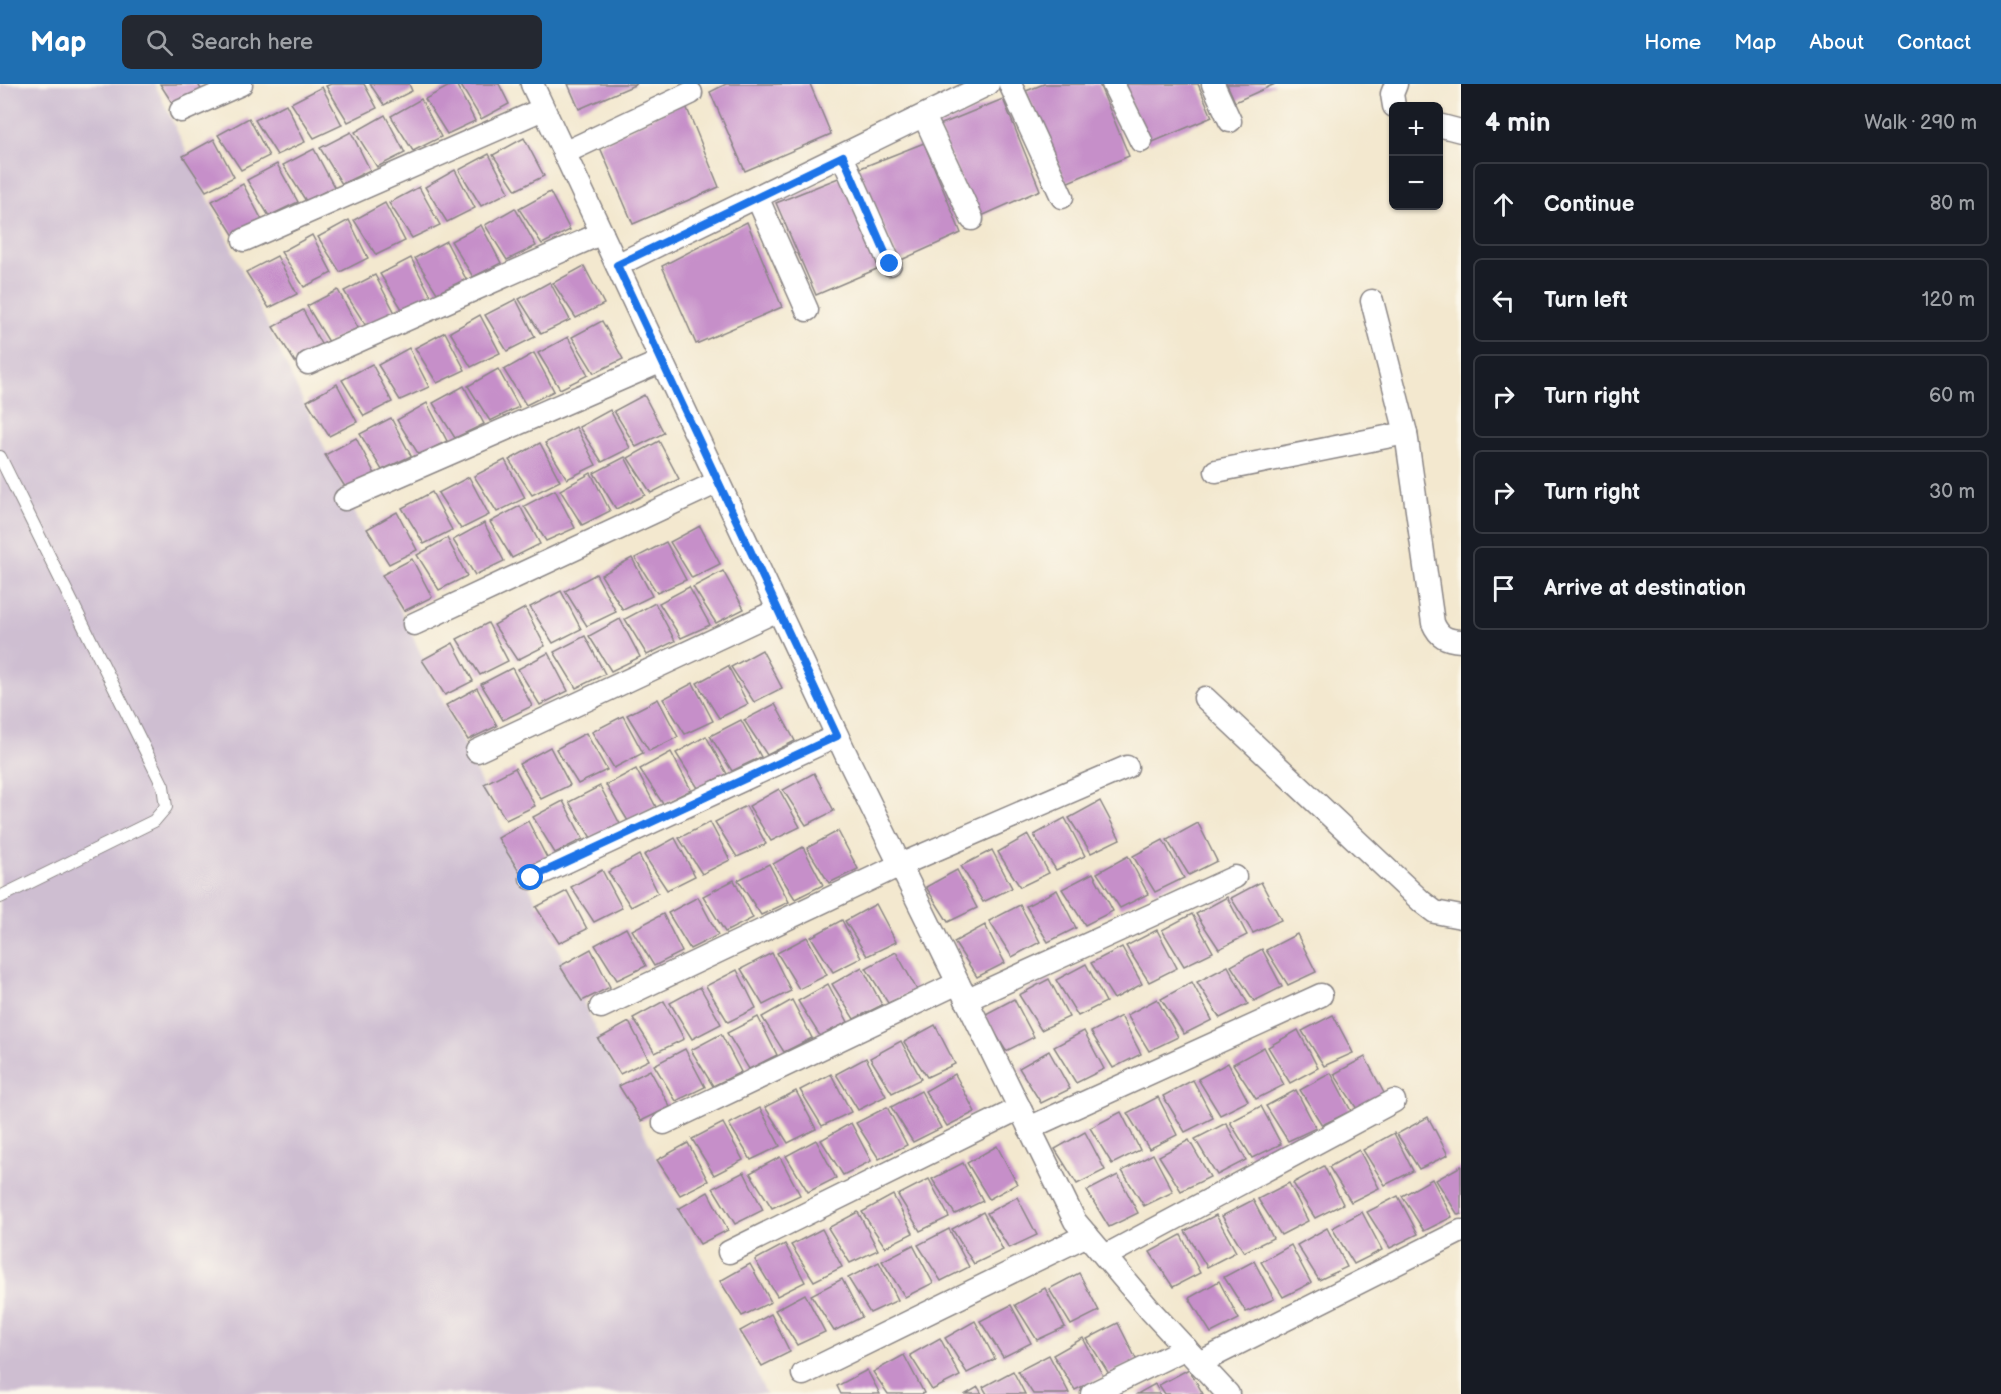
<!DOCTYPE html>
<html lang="en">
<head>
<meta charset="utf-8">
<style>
  :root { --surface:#171b24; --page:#242831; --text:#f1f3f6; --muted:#9ea1a6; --line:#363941; --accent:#1f6fb2 }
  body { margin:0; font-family:"Balsamiq Sans",sans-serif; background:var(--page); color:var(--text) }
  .controls { position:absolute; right:18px; top:18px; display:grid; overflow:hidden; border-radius:9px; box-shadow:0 2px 4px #0004 }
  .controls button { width:54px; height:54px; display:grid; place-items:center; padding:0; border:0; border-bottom:2px solid var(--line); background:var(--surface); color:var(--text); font:30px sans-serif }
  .stop { position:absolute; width:18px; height:18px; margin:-14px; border:4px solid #1a73e8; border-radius:50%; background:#fff }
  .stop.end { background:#1a73e8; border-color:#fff; box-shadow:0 2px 6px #0008 }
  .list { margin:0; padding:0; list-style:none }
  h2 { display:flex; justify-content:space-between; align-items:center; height:78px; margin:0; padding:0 24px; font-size:26px }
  h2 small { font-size:20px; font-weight:400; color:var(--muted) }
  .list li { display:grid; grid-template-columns:39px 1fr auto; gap:18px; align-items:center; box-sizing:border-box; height:84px; margin:0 12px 12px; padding:0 12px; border:2px solid var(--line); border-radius:9px }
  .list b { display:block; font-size:22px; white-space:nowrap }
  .list em { font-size:20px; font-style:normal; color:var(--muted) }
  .icon { flex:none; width:33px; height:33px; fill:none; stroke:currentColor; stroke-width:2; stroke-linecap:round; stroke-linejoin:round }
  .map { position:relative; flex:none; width:1461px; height:1310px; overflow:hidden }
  header { display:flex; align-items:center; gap:36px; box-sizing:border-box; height:84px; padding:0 30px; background:var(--accent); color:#fff }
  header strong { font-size:28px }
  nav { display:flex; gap:33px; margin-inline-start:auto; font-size:21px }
  .search { width:420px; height:54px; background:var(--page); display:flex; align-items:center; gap:15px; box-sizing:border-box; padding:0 21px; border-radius:9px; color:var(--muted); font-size:22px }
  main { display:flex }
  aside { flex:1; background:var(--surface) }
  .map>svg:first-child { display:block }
  .industrial { fill:#cebed1 }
  .building { fill:#c68fc9 }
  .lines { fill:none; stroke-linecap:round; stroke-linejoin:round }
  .service-casing { stroke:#8a8585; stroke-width:14 }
  .minor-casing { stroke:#8a8585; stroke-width:25 }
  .service { stroke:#fff; stroke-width:12 }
  .minor { stroke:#fff; stroke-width:22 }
  .route { stroke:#1a73e8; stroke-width:8 }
</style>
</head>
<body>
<header>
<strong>Map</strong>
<div class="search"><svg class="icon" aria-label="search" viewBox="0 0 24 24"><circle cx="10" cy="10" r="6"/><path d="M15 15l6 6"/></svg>Search here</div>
<nav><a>Home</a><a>Map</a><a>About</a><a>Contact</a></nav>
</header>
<main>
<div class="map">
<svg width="1461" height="1310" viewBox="0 0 1461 1310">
  <rect width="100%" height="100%" fill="#fbf7ec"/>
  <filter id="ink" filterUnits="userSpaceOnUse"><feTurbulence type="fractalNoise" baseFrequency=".0167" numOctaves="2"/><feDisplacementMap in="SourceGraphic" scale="12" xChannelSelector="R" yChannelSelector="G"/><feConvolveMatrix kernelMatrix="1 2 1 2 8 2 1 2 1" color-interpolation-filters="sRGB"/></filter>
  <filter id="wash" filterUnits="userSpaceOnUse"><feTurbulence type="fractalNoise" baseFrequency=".008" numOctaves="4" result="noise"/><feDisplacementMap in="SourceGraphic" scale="24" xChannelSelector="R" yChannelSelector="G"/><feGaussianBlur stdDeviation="1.35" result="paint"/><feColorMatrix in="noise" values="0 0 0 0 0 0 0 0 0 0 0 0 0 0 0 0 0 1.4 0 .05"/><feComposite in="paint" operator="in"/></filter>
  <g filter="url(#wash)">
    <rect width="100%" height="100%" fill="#f3e8cf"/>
    <polygon class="industrial" points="0,0 155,0 766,1310 0,1310"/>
    <g id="blocks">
      <g class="building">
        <polygon points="160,0 198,0 204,11 176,25"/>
        <polygon points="331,0 364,0 377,24 348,38 326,2"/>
        <polygon points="370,0 409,0 412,7 384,21"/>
        <polygon points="453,0 456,0 475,37 447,50 425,15"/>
        <polygon points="460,0 499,0 509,20 481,35"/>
        <polygon points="568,0 637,0 579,25"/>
        <polygon points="726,0 810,0 831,50 745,87 710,8"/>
        <polygon points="1044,0 1099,0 1129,72 1066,99 1026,7"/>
        <polygon points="1122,0 1198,0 1212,33 1148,60"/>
        <polygon points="1227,0 1275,0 1235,18"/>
        <polygon points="322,3 342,41 314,54 291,19"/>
        <polygon points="421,15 441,53 413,67 391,32"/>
        <polygon points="1003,15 1040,106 977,134 937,42"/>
        <polygon points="684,17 719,103 633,140 599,61"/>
        <polygon points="286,20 305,58 277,71 255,36"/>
        <polygon points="385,31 405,69 377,83 355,48"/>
        <polygon points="249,34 269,72 241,86 218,51"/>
        <polygon points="351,48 370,86 342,100 320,64"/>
        <polygon points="524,54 544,92 516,106 493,71"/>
        <polygon points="214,55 234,93 206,107 183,72"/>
        <polygon points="924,59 961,149 899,177 858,85"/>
        <polygon points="314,65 334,103 306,117 283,81"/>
        <polygon points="489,70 509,108 481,122 459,86"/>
        <polygon points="277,80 298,118 269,132 247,96"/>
        <polygon points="455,86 475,124 447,138 425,103"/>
        <polygon points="841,93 879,184 816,211 776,119"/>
        <polygon points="243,100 263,138 234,152 212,117"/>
        <polygon points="419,103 440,141 412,154 389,119"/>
        <polygon points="550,108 570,146 542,160 519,125"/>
        <polygon points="385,119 405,157 376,171 354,136"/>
        <polygon points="515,124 536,162 507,176 485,141"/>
        <polygon points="349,136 368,174 340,188 318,153"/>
        <polygon points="747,138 782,223 696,260 662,182"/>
        <polygon points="481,141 501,179 473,193 451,157"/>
        <polygon points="312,151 332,189 304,203 281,168"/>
        <polygon points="446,157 466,195 437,209 415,174"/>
        <polygon points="277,172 297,210 269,224 246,188"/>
        <polygon points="411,174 431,212 402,225 380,190"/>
        <polygon points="584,182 604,220 576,234 553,199"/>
        <polygon points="375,191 395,229 366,242 344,207"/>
        <polygon points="550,198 570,236 541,250 519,215"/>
        <polygon points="338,206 358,244 329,258 307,222"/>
        <polygon points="516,215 535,253 507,267 485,231"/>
        <polygon points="303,226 323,264 295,278 273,243"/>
        <polygon points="480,231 500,269 471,283 450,248"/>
        <polygon points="602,237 623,275 594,289 572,253"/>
        <polygon points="445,248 465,286 437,299 415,264"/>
        <polygon points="568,253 588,291 560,305 538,269"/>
        <polygon points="409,264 429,303 400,316 378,281"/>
        <polygon points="534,269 554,307 526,321 504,286"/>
        <polygon points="372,280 392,318 364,332 342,296"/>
        <polygon points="498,285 519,323 490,337 468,302"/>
        <polygon points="337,300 357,338 329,352 307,317"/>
        <polygon points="464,302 484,340 455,354 433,319"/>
        <polygon points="644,311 664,349 636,363 614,327"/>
        <polygon points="427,319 447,357 419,371 397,336"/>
        <polygon points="610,326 630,364 602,378 579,343"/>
        <polygon points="391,334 411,372 382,386 360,350"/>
        <polygon points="576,343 596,381 567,395 545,359"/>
        <polygon points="356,354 376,392 347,406 325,371"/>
        <polygon points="659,357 679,395 651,409 628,374"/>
        <polygon points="540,359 560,397 532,411 509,376"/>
        <polygon points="625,373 645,411 616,425 594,389"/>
        <polygon points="505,376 525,414 497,428 474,392"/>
        <polygon points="591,389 610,427 582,441 560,406"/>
        <polygon points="469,393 489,431 461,445 438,409"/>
        <polygon points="555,406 575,444 546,457 524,422"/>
        <polygon points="432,408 452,446 424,460 402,424"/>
        <polygon points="520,422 540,460 512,474 490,438"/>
        <polygon points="397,428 417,466 389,480 367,445"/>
        <polygon points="484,439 504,477 475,491 453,456"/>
        <polygon points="700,442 720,480 692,494 670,458"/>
        <polygon points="447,454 467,492 439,506 417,471"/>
        <polygon points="666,458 686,496 657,509 635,474"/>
        <polygon points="632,474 652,512 623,526 601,491"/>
        <polygon points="412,475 432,513 404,527 382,491"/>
        <polygon points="723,487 744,525 716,539 693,503"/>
        <polygon points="596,490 616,528 587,542 565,507"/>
        <polygon points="689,503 710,541 681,554 659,519"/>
        <polygon points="561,507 581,545 553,559 530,523"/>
        <polygon points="655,519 675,557 647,571 625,535"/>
        <polygon points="525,524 545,562 517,576 494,541"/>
        <polygon points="620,535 640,573 611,587 589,552"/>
        <polygon points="488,539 508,577 480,591 457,555"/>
        <polygon points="585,552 605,590 576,604 554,568"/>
        <polygon points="453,559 473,597 445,611 422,576"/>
        <polygon points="762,566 782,604 754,618 731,583"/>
        <polygon points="548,569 568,607 540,621 518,585"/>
        <polygon points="728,582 748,620 719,634 697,599"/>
        <polygon points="512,584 532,622 503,636 481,600"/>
        <polygon points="693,599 713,637 685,650 663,615"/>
        <polygon points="477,604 497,642 468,656 446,621"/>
        <polygon points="658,615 678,653 649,667 627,631"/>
        <polygon points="775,620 795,657 767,671 744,636"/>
        <polygon points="623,632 643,669 614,684 592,648"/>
        <polygon points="741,636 761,673 732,687 710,652"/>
        <polygon points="586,649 607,686 578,700 556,665"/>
        <polygon points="706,652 727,690 698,704 676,669"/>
        <polygon points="550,663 570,701 541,715 519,680"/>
        <polygon points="671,668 691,706 663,720 640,685"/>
        <polygon points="515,684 535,722 506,736 484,700"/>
        <polygon points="636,685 656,723 628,737 606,701"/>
        <polygon points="814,689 834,727 806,741 783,706"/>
        <polygon points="600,702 620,740 591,754 569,718"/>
        <polygon points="779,705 800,743 771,757 749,722"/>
        <polygon points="563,717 583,755 555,769 533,733"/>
        <polygon points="1100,717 1120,755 1091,769 1069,734"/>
        <polygon points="746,722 766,760 737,773 715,738"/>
        <polygon points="1065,734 1085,772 1056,786 1034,751"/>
        <polygon points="528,737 548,776 520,789 498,754"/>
        <polygon points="710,738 730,776 702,790 679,754"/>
        <polygon points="1198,739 1217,777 1189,791 1167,756"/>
        <polygon points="838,747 858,785 829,799 807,764"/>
        <polygon points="1028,751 1049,789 1020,803 998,768"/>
        <polygon points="675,754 695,792 667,806 644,771"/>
        <polygon points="1163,756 1184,794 1155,808 1133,772"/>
        <polygon points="803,763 823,801 795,815 773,780"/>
        <polygon points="992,766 1012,804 983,818 961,782"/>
        <polygon points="639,771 658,809 631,823 608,788"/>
        <polygon points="1128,772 1148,810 1120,824 1097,789"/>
        <polygon points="769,780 789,818 761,831 738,796"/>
        <polygon points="602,786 622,824 594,838 571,803"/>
        <polygon points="957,786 977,824 948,838 926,803"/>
        <polygon points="1093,789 1113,827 1085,841 1062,805"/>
        <polygon points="734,796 753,834 725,848 703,812"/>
        <polygon points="1261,798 1281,836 1253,849 1231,814"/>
        <polygon points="1057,806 1076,844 1048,858 1026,822"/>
        <polygon points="567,807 587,845 559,859 536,823"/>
        <polygon points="698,813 718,851 690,865 668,829"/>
        <polygon points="1227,813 1247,851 1219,865 1196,830"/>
        <polygon points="876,820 896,858 867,872 845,837"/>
        <polygon points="1020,821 1040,858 1012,873 989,837"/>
        <polygon points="663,830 682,868 654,882 632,846"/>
        <polygon points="1192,830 1213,868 1184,882 1162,846"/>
        <polygon points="842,836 861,874 833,888 811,853"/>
        <polygon points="985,841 1005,879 977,893 954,858"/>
        <polygon points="626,844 646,882 617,896 595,861"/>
        <polygon points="1157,846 1177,884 1149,898 1126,862"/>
        <polygon points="1297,850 1316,888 1288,901 1266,866"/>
        <polygon points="807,853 827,891 799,905 777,869"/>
        <polygon points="1122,863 1142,900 1114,915 1091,879"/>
        <polygon points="591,865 610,903 582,917 560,882"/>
        <polygon points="1262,865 1282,903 1254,917 1231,882"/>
        <polygon points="896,868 917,906 888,919 866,884"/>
        <polygon points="772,869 791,907 763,921 741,885"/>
        <polygon points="1086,880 1106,918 1078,932 1056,896"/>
        <polygon points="1228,882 1248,920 1220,934 1197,898"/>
        <polygon points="862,883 882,921 854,935 832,900"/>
        <polygon points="737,886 756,924 728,938 706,902"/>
        <polygon points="1049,895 1069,933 1041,946 1019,911"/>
        <polygon points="1192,898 1212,936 1184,950 1161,915"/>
        <polygon points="828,900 848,938 820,952 798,917"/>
        <polygon points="700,903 721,940 692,955 670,919"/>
        <polygon points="1014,915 1034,953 1006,967 984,931"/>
        <polygon points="1157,915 1178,953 1149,967 1127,931"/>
        <polygon points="792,916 812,954 784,968 762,933"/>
        <polygon points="664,917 684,955 655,969 633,934"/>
        <polygon points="1333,931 1353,969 1324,982 1302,947"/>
        <polygon points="1121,932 1141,970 1113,984 1091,948"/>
        <polygon points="758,933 777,971 749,985 727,949"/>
        <polygon points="629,938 649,976 620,990 598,955"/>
        <polygon points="935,941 955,980 927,993 904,958"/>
        <polygon points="1298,946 1318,984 1290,999 1268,963"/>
        <polygon points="1084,947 1104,985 1076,999 1054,963"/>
        <polygon points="721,950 741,988 713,1002 691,966"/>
        <polygon points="901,957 921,995 892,1009 870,974"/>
        <polygon points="1264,963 1284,1001 1256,1015 1233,980"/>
        <polygon points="685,965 705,1003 676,1017 654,981"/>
        <polygon points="1049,967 1070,1005 1041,1019 1019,984"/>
        <polygon points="1365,973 1385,1011 1357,1025 1334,990"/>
        <polygon points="866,974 886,1012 858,1026 836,990"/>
        <polygon points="1228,979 1248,1017 1220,1031 1198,995"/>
        <polygon points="650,986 670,1023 641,1037 619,1002"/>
        <polygon points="1331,989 1351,1027 1322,1041 1300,1006"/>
        <polygon points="831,990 851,1028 822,1042 800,1006"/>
        <polygon points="955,990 975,1028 947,1042 925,1007"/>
        <polygon points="1193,996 1213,1034 1185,1048 1163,1012"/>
        <polygon points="1296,1006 1316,1044 1288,1057 1266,1022"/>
        <polygon points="796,1007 816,1045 788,1059 765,1023"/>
        <polygon points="921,1007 941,1044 913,1058 891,1023"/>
        <polygon points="1158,1013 1177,1051 1149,1065 1127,1029"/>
        <polygon points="1261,1022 1281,1060 1252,1074 1230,1038"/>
        <polygon points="887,1023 907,1061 879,1075 856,1039"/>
        <polygon points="760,1024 780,1062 751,1076 729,1040"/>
        <polygon points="1121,1028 1140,1066 1112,1080 1090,1044"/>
        <polygon points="1428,1033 1448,1071 1419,1085 1397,1050"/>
        <polygon points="723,1039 743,1076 714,1091 692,1055"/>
        <polygon points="851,1039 871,1077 843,1091 821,1056"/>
        <polygon points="1226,1039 1246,1076 1217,1091 1195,1055"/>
        <polygon points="1085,1048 1105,1086 1077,1100 1055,1065"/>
        <polygon points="1394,1049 1413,1087 1385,1101 1363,1066"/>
        <polygon points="816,1056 836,1094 808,1108 786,1072"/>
        <polygon points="1189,1056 1210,1093 1181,1107 1159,1072"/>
        <polygon points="688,1059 708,1097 680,1111 657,1076"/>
        <polygon points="997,1062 1017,1100 989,1115 967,1079"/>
        <polygon points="1359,1066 1379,1104 1351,1118 1329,1083"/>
        <polygon points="1153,1070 1173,1108 1144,1122 1122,1087"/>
        <polygon points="780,1073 800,1111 772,1124 750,1089"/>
        <polygon points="963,1079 983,1117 955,1130 932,1095"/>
        <polygon points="1324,1082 1343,1120 1315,1134 1293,1099"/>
        <polygon points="1461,1082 1461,1130 1458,1131 1436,1096"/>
        <polygon points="744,1088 763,1126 735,1140 713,1104"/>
        <polygon points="1118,1091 1138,1129 1109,1143 1087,1107"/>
        <polygon points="929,1095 949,1133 920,1147 898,1111"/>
        <polygon points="1432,1095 1452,1133 1424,1147 1402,1112"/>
        <polygon points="1289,1099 1308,1137 1281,1151 1258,1115"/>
        <polygon points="708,1108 728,1146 700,1160 678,1125"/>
        <polygon points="893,1111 913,1149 885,1163 862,1128"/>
        <polygon points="1398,1112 1418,1150 1390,1164 1367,1128"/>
        <polygon points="1017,1113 1037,1151 1009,1164 987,1129"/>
        <polygon points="1253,1116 1273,1154 1244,1168 1222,1132"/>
        <polygon points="858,1128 878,1166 850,1179 828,1144"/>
        <polygon points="983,1128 1003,1166 974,1180 952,1145"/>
        <polygon points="1362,1128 1382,1166 1354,1180 1332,1144"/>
        <polygon points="1216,1131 1236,1168 1207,1183 1185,1147"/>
        <polygon points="1327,1144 1347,1183 1319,1196 1297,1161"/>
        <polygon points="822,1145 842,1183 814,1197 791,1161"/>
        <polygon points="949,1145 969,1183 941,1197 918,1161"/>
        <polygon points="1181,1151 1200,1189 1173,1203 1150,1168"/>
        <polygon points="785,1160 805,1198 777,1212 755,1176"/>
        <polygon points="913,1161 933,1199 905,1213 882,1177"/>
        <polygon points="1291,1161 1311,1199 1283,1213 1261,1178"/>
        <polygon points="1254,1177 1274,1215 1246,1228 1224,1193"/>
        <polygon points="879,1178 898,1216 870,1229 848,1194"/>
        <polygon points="750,1180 771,1218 742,1232 720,1197"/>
        <polygon points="1079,1189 1099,1227 1071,1241 1049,1205"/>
        <polygon points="842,1195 862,1233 834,1247 811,1211"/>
        <polygon points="1219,1197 1239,1235 1211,1249 1189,1214"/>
        <polygon points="1045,1204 1065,1243 1037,1256 1015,1221"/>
        <polygon points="805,1210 825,1248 797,1261 775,1226"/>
        <polygon points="1011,1221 1031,1259 1003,1273 980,1237"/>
        <polygon points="771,1230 790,1268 762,1282 740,1247"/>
        <polygon points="975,1237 995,1275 967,1289 945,1254"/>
        <polygon points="1118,1239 1137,1277 1109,1290 1087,1255"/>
        <polygon points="940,1254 960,1292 932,1306 910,1271"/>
        <polygon points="1083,1254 1103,1292 1075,1306 1053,1271"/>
        <polygon points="904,1271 924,1309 922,1310 888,1310 873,1288"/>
        <polygon points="1049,1271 1069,1309 1066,1310 1033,1310 1018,1287"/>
        <polygon points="1189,1285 1203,1310 1165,1310 1159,1301"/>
        <polygon points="867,1286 880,1310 841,1310 837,1302"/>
        <polygon points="1013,1287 1025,1310 987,1310 983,1303"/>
        <polygon points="1155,1300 1160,1310 1137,1310"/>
        <polygon points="978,1303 982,1310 966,1310"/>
      </g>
    </g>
  </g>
  <g filter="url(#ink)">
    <use href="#blocks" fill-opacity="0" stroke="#8a8585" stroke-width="1.5"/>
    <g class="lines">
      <g class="service-casing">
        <polyline id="service" points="0,373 163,702 166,723 154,737 0,813"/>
      </g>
      <g class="minor-casing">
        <g id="minor">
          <polyline points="532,0 850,679 1075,1137 1151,1227 1228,1310"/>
          <polyline points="1010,0 1062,113"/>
          <polyline points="1113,0 1141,57"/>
          <polyline points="1213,0 1230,37"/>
          <polyline points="1394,22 1392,10 1396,0"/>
          <polyline points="181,27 241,0"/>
          <polyline points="924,32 972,135"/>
          <polyline points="1438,41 1461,47"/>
          <polyline points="564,69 691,9"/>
          <polyline points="842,72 890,180"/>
          <polyline points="757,113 807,226"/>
          <polyline points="244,156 543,25"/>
          <polyline points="617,181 988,0"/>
          <path d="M1372,217l34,132 27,190c6,14 13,17 28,18"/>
          <polyline points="308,279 602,149"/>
          <polyline points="1216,387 1406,349"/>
          <polyline points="345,415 662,277"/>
          <polyline points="414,540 718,398"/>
          <polyline points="1205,614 1422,818 1435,828 1461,833"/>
          <polyline points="477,667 778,526"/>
          <polyline points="531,794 837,652"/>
          <polyline points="966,916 1235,793"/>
          <polyline points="601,923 900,781 1127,683"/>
          <polyline points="664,1039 958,899"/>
          <polyline points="1029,1044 1321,911"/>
          <polyline points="729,1168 1020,1024"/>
          <polyline points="1105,1172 1394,1017"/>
          <polyline points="1199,1279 1461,1147"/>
          <polyline points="803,1290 1087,1151"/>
          <polyline points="1092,1310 1186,1264"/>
        </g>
      </g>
      <use href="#service" class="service"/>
      <use href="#minor" class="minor"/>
    </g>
  </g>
  <g class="lines" filter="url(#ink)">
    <polyline class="route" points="531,794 837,652 617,181 843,72 890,180"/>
  </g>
</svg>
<div class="controls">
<button>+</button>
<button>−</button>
</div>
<div class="stop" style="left:531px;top:794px"></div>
<div class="stop end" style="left:890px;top:180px"></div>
</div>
<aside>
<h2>4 min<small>Walk · 290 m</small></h2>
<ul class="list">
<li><svg class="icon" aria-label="ahead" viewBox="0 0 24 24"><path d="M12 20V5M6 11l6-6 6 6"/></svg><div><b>Continue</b></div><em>80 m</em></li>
<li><svg class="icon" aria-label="left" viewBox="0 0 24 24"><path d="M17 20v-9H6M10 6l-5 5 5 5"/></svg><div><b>Turn left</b></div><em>120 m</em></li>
<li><svg class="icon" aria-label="right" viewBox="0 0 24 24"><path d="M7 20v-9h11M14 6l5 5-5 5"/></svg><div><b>Turn right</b></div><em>60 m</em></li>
<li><svg class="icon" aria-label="right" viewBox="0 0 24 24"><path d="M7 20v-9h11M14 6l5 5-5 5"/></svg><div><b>Turn right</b></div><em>30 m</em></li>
<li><svg class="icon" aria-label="arrive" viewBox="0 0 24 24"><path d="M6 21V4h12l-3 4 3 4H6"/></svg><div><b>Arrive at destination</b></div></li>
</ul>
</aside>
</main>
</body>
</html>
